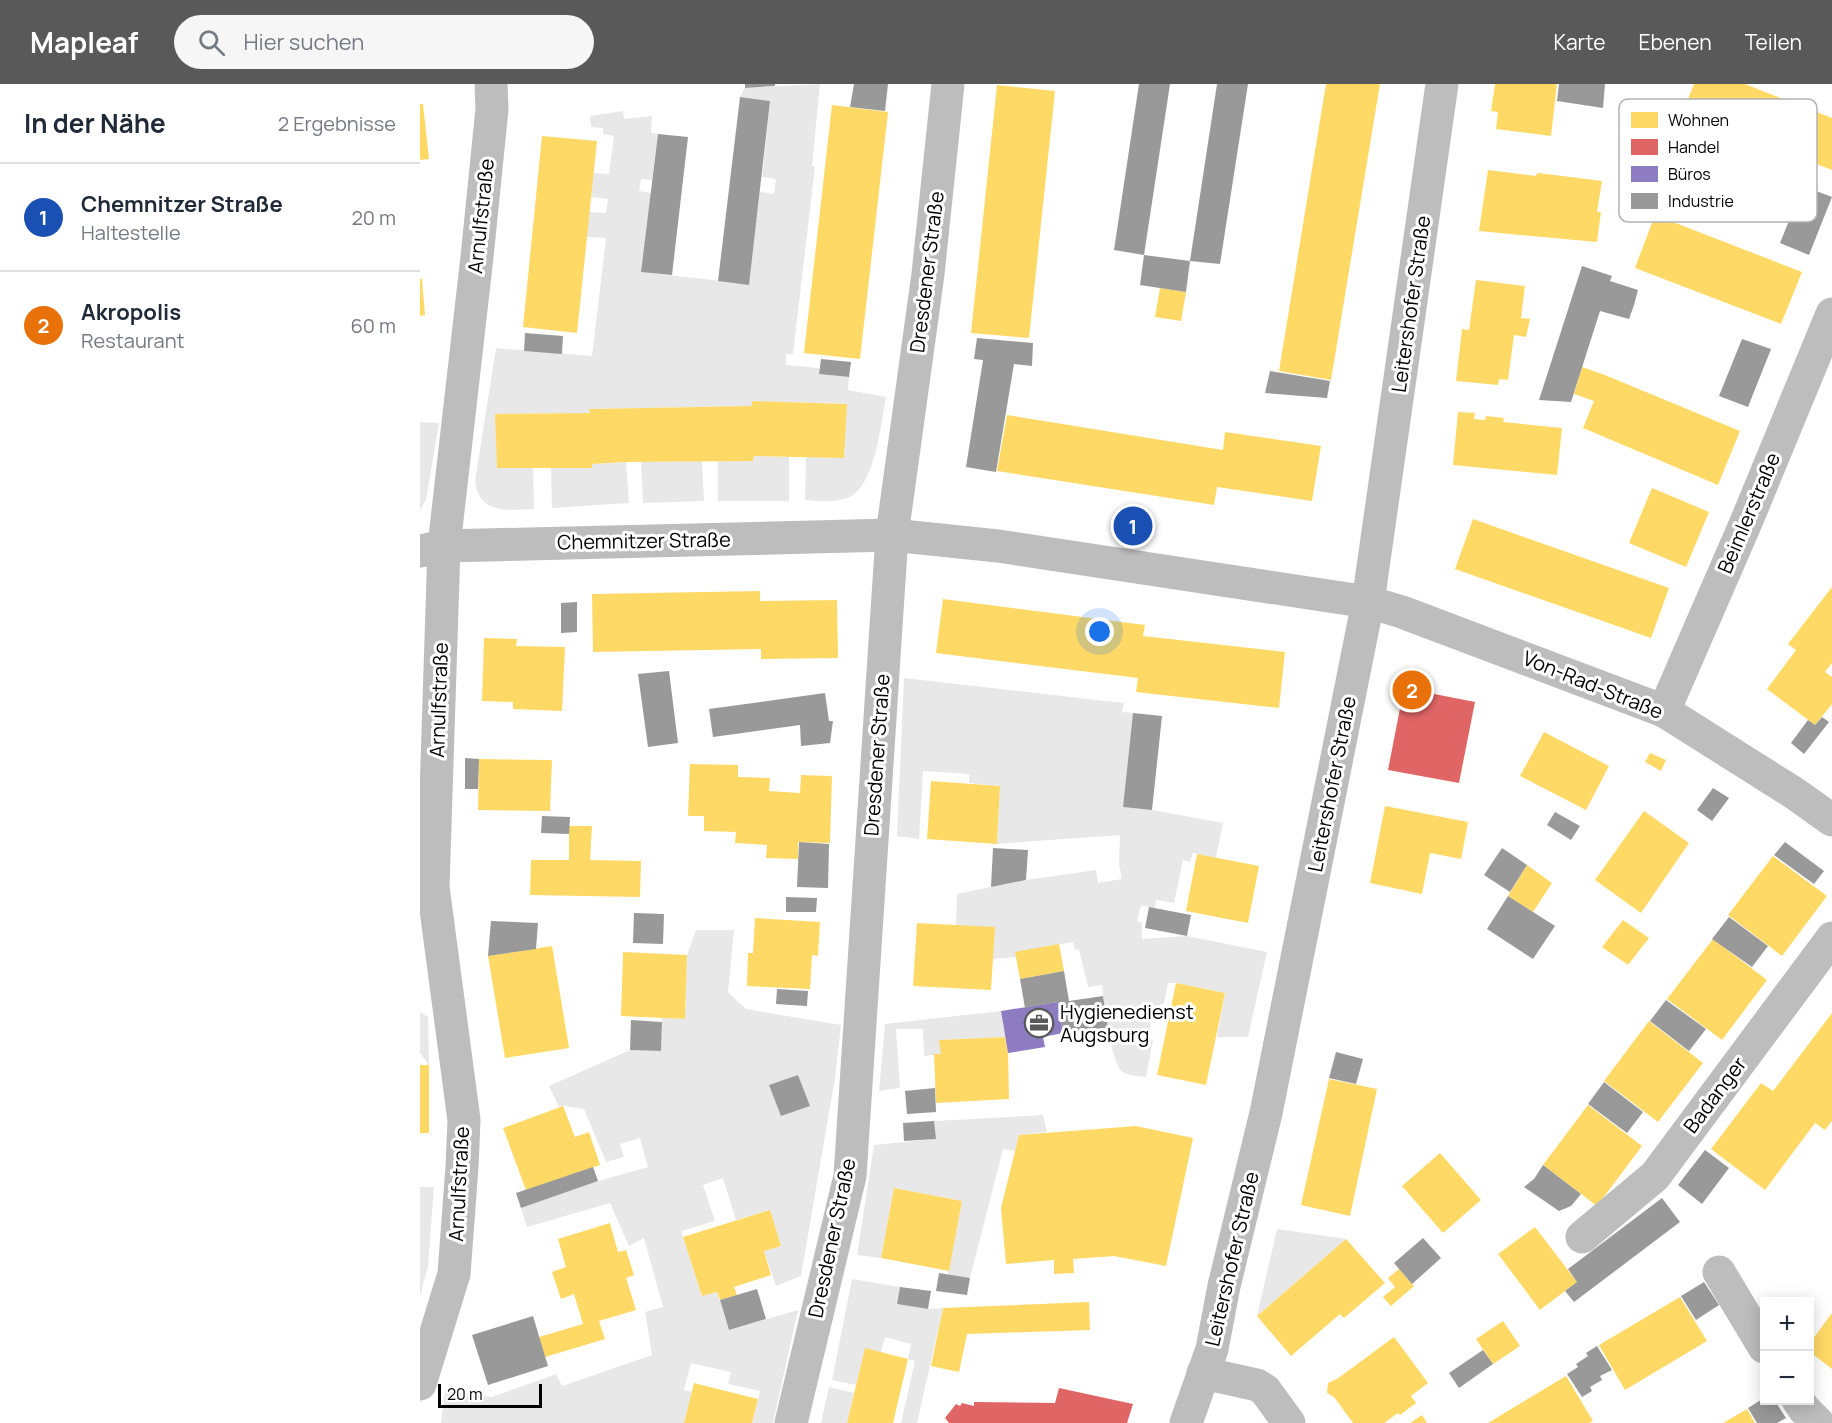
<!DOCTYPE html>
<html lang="de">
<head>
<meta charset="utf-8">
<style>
  :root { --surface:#fff; --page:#f6f6f7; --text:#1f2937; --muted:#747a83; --line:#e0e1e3; --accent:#595959 }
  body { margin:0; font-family:Manrope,sans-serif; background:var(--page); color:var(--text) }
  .controls { position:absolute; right:18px; bottom:18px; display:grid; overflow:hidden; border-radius:0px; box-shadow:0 3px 15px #0003 }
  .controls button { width:54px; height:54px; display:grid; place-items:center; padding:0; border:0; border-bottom:2px solid var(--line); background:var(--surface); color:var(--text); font:30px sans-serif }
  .scale { position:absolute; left:18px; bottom:15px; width:104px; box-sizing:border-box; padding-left:6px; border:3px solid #000; border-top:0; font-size:16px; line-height:21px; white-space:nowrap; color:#000; -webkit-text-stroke:4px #fff; paint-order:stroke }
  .you { position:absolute; left:680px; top:548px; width:21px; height:21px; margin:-15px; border:4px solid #fff; border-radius:50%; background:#1a73e8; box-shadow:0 0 0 9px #1a73e833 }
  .badge { display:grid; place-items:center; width:39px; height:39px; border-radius:50%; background:var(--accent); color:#fff; font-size:20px; font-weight:700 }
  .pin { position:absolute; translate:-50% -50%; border:3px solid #fff; box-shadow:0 2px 6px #0006 }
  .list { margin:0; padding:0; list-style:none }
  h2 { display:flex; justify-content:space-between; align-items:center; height:78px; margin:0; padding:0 24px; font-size:26px }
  h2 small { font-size:20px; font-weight:400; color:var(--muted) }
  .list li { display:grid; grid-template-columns:39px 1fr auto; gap:18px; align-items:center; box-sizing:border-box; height:108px; padding:0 24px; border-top:2px solid var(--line) }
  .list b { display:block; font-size:22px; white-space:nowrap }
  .list p { margin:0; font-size:20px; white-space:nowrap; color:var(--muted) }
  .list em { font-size:20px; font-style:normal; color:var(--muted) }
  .icon { flex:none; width:33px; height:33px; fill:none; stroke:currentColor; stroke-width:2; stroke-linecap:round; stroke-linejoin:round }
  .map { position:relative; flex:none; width:1412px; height:1339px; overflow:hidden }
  header { display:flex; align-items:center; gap:36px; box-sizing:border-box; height:84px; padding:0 30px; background:var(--accent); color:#fff }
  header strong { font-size:28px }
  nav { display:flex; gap:33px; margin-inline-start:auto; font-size:21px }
  .search { width:420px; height:54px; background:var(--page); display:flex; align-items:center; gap:15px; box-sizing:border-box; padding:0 21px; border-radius:33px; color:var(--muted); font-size:22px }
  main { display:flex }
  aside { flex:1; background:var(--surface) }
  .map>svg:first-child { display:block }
  .green { fill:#e8e8e8 }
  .homes { fill:#ffd966 }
  .shops { fill:#e06666 }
  .offices { fill:#8e7cc3 }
  .industry { fill:#999 }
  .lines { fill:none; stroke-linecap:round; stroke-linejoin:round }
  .minor { stroke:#bdbdbd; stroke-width:33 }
  .labels { text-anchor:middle; stroke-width:6; stroke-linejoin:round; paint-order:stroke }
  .street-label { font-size:20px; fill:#000; stroke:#fff }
  .poi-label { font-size:20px; fill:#000; stroke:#fff; text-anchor:start }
  .key { fill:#fff; stroke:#b2b2b2; stroke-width:1.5 }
  .key-label { font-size:16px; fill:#000 }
</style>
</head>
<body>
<header>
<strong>Mapleaf</strong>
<div class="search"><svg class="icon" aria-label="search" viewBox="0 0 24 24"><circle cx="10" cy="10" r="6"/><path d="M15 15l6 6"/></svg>Hier suchen</div>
<nav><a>Karte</a><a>Ebenen</a><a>Teilen</a></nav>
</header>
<main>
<aside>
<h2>In der Nähe<small>2 Ergebnisse</small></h2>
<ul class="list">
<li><span class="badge" style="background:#1a4fb4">1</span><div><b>Chemnitzer Straße</b><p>Haltestelle</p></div><em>20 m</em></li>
<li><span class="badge" style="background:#e8710a">2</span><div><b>Akropolis</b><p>Restaurant</p></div><em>60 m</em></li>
</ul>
</aside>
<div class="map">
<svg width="1412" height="1339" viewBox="0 0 1412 1339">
  <rect width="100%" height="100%" fill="#fff"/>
  <g class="green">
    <path d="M400,0l-8,82 3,1 -22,187h-7v11l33,3v6l30,3 -1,13 38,7c-5,26 -11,92 -39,101 -13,5 -29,3 -42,2l1,-43 38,1 2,-54 -94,-3v5l-162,3v4l-94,1 2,54h35l1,41c-25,1 -55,6 -59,-28l21,-133 96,8 14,-118 -19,-1 2,-25 17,1 2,-14 -17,-2 2,-24 16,1 5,-38 -11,-2v-6l-12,-1 -1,-11 33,-5 1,8 28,-3 -1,17 7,1 -6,46 -11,-1 -2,12 12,2 -10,79 107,12 12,-92 14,2 2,-15 -14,-2 8,-76 -30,-4 5,-9z"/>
    <polygon points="0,338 19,339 6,416 0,426"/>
    <polygon points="334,372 369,373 369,417 298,417 298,377 333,377"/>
    <polygon points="282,377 284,417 223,419 221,378"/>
    <polygon points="206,378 209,419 132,424 131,384 171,384 172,380"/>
    <path d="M484,594l220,25 -2,9 11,1 -10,94 29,3 71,13 -7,35 -23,-5 -3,9 -7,-2 -9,43 -18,-3 -1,8 -14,-2 -4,15 5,2v16l45,-3 80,16 -19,85h-31l8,-44 -49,-10h-8l-4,20 -11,6 -5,29 5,2 -7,37c-7,-1 -17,-1 -23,-5 -13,-9 -19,-71 -21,-87l-14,2 -9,-38 -4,1 -2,-8 -57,10v5l-23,2 -37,-34 1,-31 69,-14 70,-10 2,13 24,-4 -3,-15 1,-29 -123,9 3,-58 -31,-3v-9l-46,-3 -4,68 -22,-3z"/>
    <polygon points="276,846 314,846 308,908 326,925 421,941 415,994 381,1192 356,1202 344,1167 361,1162 349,1126 316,1136 303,1094 283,1101 295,1137 261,1147 282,1212 297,1208 309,1246 378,1226 353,1339 332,1339 340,1307 308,1300 311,1288 271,1279 264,1306 272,1308 264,1339 21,1339 25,1307 72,1313 136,1290 142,1302 232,1271 225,1228 243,1223 224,1154 209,1162 190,1119 107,1143 101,1124 178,1097 228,1083 220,1054 200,1060 204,1073 186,1078 164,1025 144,1022 139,1023 129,1002 210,966 241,967 242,934 265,935 267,871"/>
    <polygon points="581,927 585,953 520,956 521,970 504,972 503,945 476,945 480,1004 459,1007 465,940"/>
    <polygon points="0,928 8,933 9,981 0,969"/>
    <polygon points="623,1031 627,1048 599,1051 595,1067 583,1065 550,1194 528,1191 542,1117 474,1104 461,1174 437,1171 454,1061 515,1055 514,1037"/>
    <polygon points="0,1103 14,1103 8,1182 0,1212"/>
    <polygon points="857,1145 926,1155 837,1232"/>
    <polygon points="432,1195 480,1203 477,1220 508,1225 523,1224 497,1339 481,1339 495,1277 488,1275 491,1260 465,1253 461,1268 445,1265 436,1301 412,1296"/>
    <polygon points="409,1303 434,1309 427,1339 401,1339"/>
  </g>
  <g class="homes">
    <polygon points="906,0 960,0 911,296 859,287"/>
    <polygon points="1075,0 1137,0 1131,52 1076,45 1078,28 1071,27"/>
    <polygon points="1274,0 1325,0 1412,34 1412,86 1263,28"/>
    <polygon points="577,1 635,7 609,254 551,249"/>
    <polygon points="0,20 3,20 9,75 0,76"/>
    <polygon points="412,21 468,28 440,275 384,269"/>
    <polygon points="122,52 177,57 157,249 103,243"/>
    <polygon points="1068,86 1115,92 1118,89 1182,97 1177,128 1181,128 1177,158 1059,147"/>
    <polygon points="1235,131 1382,188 1361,240 1215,184"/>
    <polygon points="0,195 2,195 5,231 0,232"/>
    <polygon points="1056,196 1105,202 1101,234 1110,235 1106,253 1094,251 1088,296 1079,295 1078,301 1036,297 1042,245 1049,246"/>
    <polygon points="740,204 766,208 761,237 735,233"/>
    <polygon points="1162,283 1185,291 1320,347 1298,401 1163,344 1174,317 1154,310"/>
    <polygon points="332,317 427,320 424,374 334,372 333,377 206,378 172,380 172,384 77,384 75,330 170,329 169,325 332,322"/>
    <polygon points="1038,328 1055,329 1054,335 1065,336 1066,332 1084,334 1083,338 1142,344 1137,391 1033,381"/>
    <polygon points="587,331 803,366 805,348 901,362 892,417 797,403 794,421 577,387"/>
    <polygon points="1232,404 1289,428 1266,483 1209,459"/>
    <polygon points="699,435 725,439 724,447 698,443"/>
    <polygon points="1053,435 1249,504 1231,554 1035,485"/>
    <polygon points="1412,503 1412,579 1405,588 1412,593 1412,620 1395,641 1347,605 1376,566 1368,560"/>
    <polygon points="340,507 340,517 417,516 418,574 341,575 341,565 173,568 172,510"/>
    <polygon points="523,515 725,541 723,552 865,568 859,624 716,608 718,594 516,569"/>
    <polygon points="64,554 97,555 96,562 145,563 142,627 93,625 93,618 62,617"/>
    <polygon points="1124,648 1189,682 1166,726 1100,692"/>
    <polygon points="1230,669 1246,676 1241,687 1225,678"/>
    <polygon points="59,675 132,676 130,727 58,726"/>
    <polygon points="270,680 318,681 318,693 350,694 349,707 380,709 381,691 412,692 410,759 378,758 378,775 346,774 347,761 315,759 316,748 284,747 284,732 268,732"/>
    <polygon points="511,697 580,702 577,760 507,755"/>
    <polygon points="965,722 1048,738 1041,775 1010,769 1002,810 950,799"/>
    <polygon points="1224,727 1269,759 1221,829 1175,796"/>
    <polygon points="149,742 172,742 170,776 221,777 220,813 110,811 111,776 149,776"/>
    <polygon points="777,770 839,782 828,839 766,827"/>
    <polygon points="1353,772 1407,812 1362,872 1308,831"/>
    <polygon points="1107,781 1132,799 1113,828 1088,812"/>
    <polygon points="335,834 400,838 398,872 392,871 390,905 327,902 328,869 333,869"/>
    <polygon points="1203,836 1229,854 1208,881 1182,863"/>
    <polygon points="497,839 575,843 571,906 493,902"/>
    <polygon points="1293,855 1347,896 1302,956 1247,915"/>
    <polygon points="639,860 644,887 600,895 595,868"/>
    <polygon points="132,862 149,964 85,974 68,872"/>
    <polygon points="203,868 267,871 265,935 201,932"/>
    <polygon points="756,899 805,909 786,1001 737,991"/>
    <polygon points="1412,929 1412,1037 1405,1046 1395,1039 1345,1106 1291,1065 1341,999 1353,1007"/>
    <polygon points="1229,937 1283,979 1238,1038 1184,997"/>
    <polygon points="585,953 588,969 589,1015 516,1019 514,970 521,970 519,956"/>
    <rect x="0" y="981" width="9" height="68"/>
    <polygon points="909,995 957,1005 930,1132 881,1121"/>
    <polygon points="1168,1021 1222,1062 1177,1122 1123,1081"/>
    <polygon points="143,1022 155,1053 169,1048 180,1081 106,1106 83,1044"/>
    <polygon points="716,1042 773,1054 746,1182 694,1172 653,1175 654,1189 634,1190 634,1176 586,1180 581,1124 599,1051"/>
    <polygon points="1020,1069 1061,1116 1023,1149 982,1102"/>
    <polygon points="474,1104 542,1117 529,1187 461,1174"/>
    <polygon points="350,1126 361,1162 344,1167 351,1191 314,1203 317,1211 300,1216 297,1208 282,1212 263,1153"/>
    <polygon points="190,1139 198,1168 206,1166 214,1191 206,1194 216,1226 179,1237 185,1255 125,1273 119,1253 163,1240 154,1210 141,1215 132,1188 146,1183 138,1155"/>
    <polygon points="1115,1143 1157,1198 1120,1226 1078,1170"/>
    <polygon points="926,1155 965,1199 924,1234 920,1230 871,1272 837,1232"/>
    <polygon points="979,1185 994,1202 971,1222 963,1213 975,1203 968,1194"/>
    <polygon points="1260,1213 1287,1257 1205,1306 1179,1261"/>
    <polygon points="669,1218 670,1246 547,1250 539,1288 511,1282 523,1224"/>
    <polygon points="1412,1229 1412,1285 1390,1268 1390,1259"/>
    <polygon points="1083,1237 1100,1262 1073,1280 1056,1255"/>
    <polygon points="974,1253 1008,1299 991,1312 996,1319 980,1331 978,1329 964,1339 933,1339 914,1313 907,1309 908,1299 917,1295"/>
    <polygon points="445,1264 488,1275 473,1339 427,1339"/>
    <polygon points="1146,1292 1173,1337 1169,1339 1068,1339"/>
    <polygon points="274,1299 338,1315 332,1339 264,1339"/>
    <polygon points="1327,1325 1335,1339 1303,1339"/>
    <polygon points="1002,1331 1007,1339 990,1339"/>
  </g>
  <g class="shops">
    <polygon points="984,604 1055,618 1039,699 968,686"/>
    <polygon points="639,1304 713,1320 707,1339 529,1339 525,1334 536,1320 540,1322 542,1319 554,1322 554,1318 635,1319"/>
  </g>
  <polygon class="offices" points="638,918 643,949 623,953 625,963 588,969 581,927"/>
  <g class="industry">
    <polygon points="325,0 355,0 355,2 325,4"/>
    <polygon points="434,0 468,0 465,27 430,23"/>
    <polygon points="719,0 750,0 724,171 694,166"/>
    <polygon points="797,0 828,0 800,180 770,177"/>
    <polygon points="1139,0 1185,0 1183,24 1137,17"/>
    <polygon points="320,13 350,17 329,201 298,197"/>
    <polygon points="238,50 268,53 252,191 221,188"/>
    <polygon points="1383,102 1412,113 1389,171 1360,159"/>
    <polygon points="724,171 770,177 766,208 720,201"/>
    <polygon points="1162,182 1192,192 1190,197 1218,206 1214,221 1209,235 1180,227 1151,318 1119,316"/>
    <polygon points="105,249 143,252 142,270 104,267"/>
    <polygon points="557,254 613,259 612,282 594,280 576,388 546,383 563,276 554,275"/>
    <polygon points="1322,255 1351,265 1328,323 1299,312"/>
    <polygon points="401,275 431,278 429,293 399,290"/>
    <polygon points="850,287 910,297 907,314 845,309"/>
    <polygon points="157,518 157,548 141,549 141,519"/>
    <polygon points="249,587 258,659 228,663 218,590"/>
    <polygon points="405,609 409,637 413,637 410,659 381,662 380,641 293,653 289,625"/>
    <polygon points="713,629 742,632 732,726 703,723"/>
    <polygon points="1402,633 1409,638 1384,670 1371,659 1388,636 1395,641"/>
    <polygon points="45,674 59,675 58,705 45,705"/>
    <polygon points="1293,704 1309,714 1292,737 1277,726"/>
    <polygon points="1135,728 1160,742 1151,756 1127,741"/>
    <polygon points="122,732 150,733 149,750 121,749"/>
    <polygon points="379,758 409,760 408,804 377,803"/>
    <polygon points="1365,758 1404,787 1394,800 1354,771"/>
    <polygon points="573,764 608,766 606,796 571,803"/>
    <polygon points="1082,764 1107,781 1090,808 1064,791"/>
    <polygon points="1088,812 1135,842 1113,875 1067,845"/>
    <polygon points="366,813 397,814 396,828 366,828"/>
    <polygon points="729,823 771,831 767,852 725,844"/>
    <polygon points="214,829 244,830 243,860 213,859"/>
    <polygon points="1309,833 1348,862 1332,883 1292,855"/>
    <polygon points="71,837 118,839 116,865 68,872"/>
    <polygon points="644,887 649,917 683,912 688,944 643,949 638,918 605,924 600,895"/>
    <polygon points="357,905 388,907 387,922 356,920"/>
    <polygon points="1246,916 1286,945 1269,967 1230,937"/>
    <polygon points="211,936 242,938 241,967 210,966"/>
    <polygon points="916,968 943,975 936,1000 909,994"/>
    <polygon points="378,991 390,1022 361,1032 349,1001"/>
    <polygon points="1184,998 1223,1028 1207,1049 1168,1020"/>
    <polygon points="515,1004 516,1028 487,1030 485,1007"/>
    <polygon points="514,1037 516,1055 484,1057 483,1039"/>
    <polygon points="1285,1066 1309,1084 1282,1120 1258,1101"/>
    <polygon points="1123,1081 1161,1110 1151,1122 1139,1127 1104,1103 1114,1095"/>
    <polygon points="173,1083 178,1097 101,1124 96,1109"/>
    <polygon points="1242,1114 1260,1138 1154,1218 1145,1207 1157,1198 1148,1185"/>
    <polygon points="1003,1154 1021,1174 992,1200 974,1179"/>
    <polygon points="519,1189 550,1194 547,1211 516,1207"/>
    <polygon points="1284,1198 1299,1221 1276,1236 1261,1212"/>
    <polygon points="480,1203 511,1207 508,1225 477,1220"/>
    <polygon points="337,1205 346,1235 309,1246 300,1216"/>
    <polygon points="113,1232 128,1282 68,1301 52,1251"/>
    <polygon points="1177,1262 1192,1286 1180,1292 1182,1296 1170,1303 1172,1307 1162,1313 1147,1290 1158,1283 1156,1280 1168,1272 1166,1269"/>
    <polygon points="1063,1266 1073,1280 1039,1304 1029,1289"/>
    <polygon points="1344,1314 1344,1317 1355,1317 1366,1334 1357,1339 1337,1339 1328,1324"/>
  </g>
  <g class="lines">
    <g class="minor">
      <polyline points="0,467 24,462 472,451 578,462 948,518 982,528 1244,627 1374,709 1412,736"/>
      <polyline points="1244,627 1327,436 1412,230"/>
      <polyline points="1162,1153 1235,1092 1412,854"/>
      <polyline points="1299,1188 1344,1263"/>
      <polyline points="783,1289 837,1301 845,1306 869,1339"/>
      <polyline points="0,1300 34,1190 42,1083 44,1036 13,803 24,462 57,173 72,25 71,0"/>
      <polyline points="1378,1316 1384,1325 1398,1339"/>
      <polyline points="371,1339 430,1092 472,451 508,190 528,0"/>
      <polyline points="766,1339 792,1265 804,1202 846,1029 948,518 1022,0"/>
    </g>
  </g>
  <defs>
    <g id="office-ring" transform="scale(1.5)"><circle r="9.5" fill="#fff" stroke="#595959" stroke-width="1.5"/><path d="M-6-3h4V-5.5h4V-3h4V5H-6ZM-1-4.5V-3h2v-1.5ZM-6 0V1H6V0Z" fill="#595959"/></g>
  </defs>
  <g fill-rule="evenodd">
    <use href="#office-ring" x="619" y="939"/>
  </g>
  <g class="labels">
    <g class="street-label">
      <text transform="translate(61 132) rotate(-84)" y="7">Arnulfstraße</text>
      <text transform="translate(507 188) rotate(-83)" y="7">Dresdener Straße</text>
      <text transform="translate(991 220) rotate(-82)" y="7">Leitershofer Straße</text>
      <text transform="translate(1329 429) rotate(-67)" y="7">Beimlerstraße</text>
      <text transform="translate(224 457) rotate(-1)" y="7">Chemnitzer Straße</text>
      <text transform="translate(1173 601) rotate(22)" y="7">Von-Rad-Straße</text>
      <text transform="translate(19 616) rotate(-88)" y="7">Arnulfstraße</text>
      <text transform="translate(457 671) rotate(-86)" y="7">Dresdener Straße</text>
      <text transform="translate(912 700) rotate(-79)" y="7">Leitershofer Straße</text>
      <text transform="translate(1295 1011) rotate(-53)" y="7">Badanger</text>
      <text transform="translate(39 1100) rotate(-87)" y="7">Arnulfstraße</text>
      <text transform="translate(412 1154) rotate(-78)" y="7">Dresdener Straße</text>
      <text transform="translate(812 1175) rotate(-77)" y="7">Leitershofer Straße</text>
    </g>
    <g class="poi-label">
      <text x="640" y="935">Hygienedienst<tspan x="640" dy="23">Augsburg</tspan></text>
    </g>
  </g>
  <rect x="1199" y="15" width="198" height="123" rx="9" class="key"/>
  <rect x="1211" y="28" width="27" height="16" fill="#ffd966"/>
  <rect x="1211" y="55" width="27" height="16" fill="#e06666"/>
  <rect x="1211" y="82" width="27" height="16" fill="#8e7cc3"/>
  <rect x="1211" y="109" width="27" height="16" fill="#999"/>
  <g class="key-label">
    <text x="1248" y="42">Wohnen</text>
    <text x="1248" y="69">Handel</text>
    <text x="1248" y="96">Büros</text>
    <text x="1248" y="123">Industrie</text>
  </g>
</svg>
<div class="controls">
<button>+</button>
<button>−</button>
</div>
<div class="scale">20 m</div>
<div class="you"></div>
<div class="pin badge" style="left:713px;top:442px;background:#1a4fb4">1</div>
<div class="pin badge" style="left:992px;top:606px;background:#e8710a">2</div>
</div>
</main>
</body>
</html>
